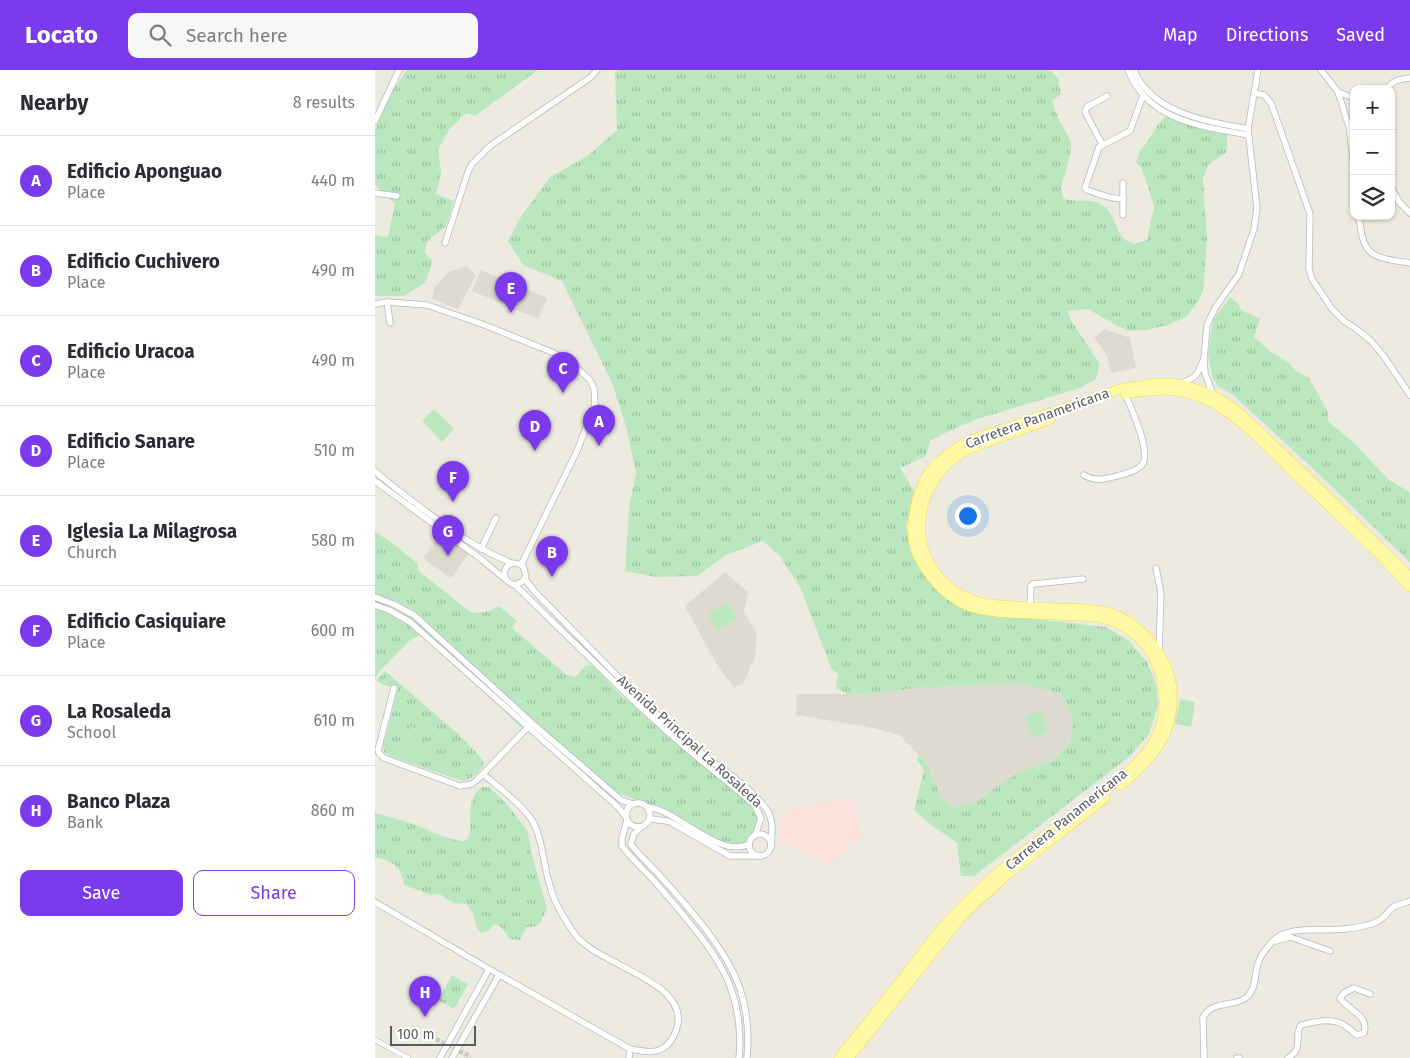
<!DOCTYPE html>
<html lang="en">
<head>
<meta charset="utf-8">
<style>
  :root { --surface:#fff; --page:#f7f7f7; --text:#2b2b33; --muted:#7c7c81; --line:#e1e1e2; --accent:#7c3aed }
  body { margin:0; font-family:"Fira Sans",sans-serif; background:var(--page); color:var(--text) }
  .controls { position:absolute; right:15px; top:15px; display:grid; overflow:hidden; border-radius:10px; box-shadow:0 1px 4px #0004 }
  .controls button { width:45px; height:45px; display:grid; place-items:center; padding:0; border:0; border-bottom:1px solid var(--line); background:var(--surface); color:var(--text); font:25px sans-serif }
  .scale { position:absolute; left:15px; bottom:12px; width:86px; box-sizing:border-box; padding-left:5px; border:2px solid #595d62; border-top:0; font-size:14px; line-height:18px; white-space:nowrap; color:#595d62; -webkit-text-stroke:4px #fff; paint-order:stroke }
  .you { position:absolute; left:592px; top:445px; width:18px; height:18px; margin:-12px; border:4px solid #fff; border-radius:50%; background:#1a73e8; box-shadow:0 0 0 8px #1a73e833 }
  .badge { display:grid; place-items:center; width:32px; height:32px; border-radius:50%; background:var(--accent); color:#fff; font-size:16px; font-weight:700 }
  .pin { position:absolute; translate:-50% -41px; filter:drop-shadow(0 1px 2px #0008) }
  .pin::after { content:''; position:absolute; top:26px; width:18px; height:15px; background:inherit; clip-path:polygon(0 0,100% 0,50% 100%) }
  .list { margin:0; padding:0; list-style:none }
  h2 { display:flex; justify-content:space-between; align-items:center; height:65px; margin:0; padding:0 20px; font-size:21px }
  h2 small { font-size:16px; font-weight:400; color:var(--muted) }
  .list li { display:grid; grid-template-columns:32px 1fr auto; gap:15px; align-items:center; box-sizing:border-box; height:90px; padding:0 20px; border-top:1px solid var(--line) }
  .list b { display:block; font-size:19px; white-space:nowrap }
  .list p { margin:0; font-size:16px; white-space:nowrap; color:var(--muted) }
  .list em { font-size:16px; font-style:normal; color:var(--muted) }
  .actions { display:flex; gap:10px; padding:15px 20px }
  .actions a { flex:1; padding:11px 0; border:1px solid var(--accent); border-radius:10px; text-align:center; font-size:18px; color:var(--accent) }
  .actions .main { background:var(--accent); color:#fff }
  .icon { flex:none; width:28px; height:28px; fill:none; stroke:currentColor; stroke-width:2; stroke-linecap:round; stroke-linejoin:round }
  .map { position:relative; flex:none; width:1035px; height:988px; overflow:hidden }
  header { display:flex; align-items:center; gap:30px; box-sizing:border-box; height:70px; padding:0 25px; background:var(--accent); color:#fff }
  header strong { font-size:24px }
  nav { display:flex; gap:28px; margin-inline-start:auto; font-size:18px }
  .search { width:350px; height:45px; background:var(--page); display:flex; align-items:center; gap:12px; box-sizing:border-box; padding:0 18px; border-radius:10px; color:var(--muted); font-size:19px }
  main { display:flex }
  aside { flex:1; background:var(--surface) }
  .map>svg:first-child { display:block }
  .education { fill:#dddbcf }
  .medical { fill:#fce0db }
  .park { fill:url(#park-tufts) }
  .pitch { fill:#bbe7bf }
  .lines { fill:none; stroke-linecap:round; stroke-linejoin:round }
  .pedestrian-tunnel { stroke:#c8c8c0; stroke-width:4.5; stroke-dasharray:4.5 2; stroke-linecap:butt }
  .pedestrian-casing { stroke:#b6b8be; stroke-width:5.5 }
  .minor-casing { stroke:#b6b8be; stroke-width:7 }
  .primary-casing { stroke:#f8d64f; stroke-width:10 }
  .pedestrian { stroke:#fff; stroke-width:4.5 }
  .minor { stroke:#fff; stroke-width:5.5 }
  .primary { stroke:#fff8a4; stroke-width:9 }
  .labels { text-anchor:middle; stroke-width:4; stroke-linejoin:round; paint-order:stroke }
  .street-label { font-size:14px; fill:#595d62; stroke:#fff }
</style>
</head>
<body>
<header>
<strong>Locato</strong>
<div class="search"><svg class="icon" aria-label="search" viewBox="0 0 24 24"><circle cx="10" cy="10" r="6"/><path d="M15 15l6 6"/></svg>Search here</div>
<nav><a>Map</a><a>Directions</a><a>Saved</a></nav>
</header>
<main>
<aside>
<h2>Nearby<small>8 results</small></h2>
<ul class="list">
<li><span class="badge">A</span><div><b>Edificio Aponguao</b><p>Place</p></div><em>440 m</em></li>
<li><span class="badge">B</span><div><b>Edificio Cuchivero</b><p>Place</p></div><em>490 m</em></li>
<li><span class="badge">C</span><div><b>Edificio Uracoa</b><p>Place</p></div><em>490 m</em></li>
<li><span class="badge">D</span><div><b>Edificio Sanare</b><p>Place</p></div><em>510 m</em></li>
<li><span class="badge">E</span><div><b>Iglesia La Milagrosa</b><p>Church</p></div><em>580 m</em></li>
<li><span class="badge">F</span><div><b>Edificio Casiquiare</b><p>Place</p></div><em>600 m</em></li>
<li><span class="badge">G</span><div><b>La Rosaleda</b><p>School</p></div><em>610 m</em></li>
<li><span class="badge">H</span><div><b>Banco Plaza</b><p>Bank</p></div><em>860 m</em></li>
</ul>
<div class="actions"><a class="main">Save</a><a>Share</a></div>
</aside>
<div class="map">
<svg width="1035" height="988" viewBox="0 0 1035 988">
  <defs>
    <pattern id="park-tufts" width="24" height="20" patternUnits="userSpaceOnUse" patternTransform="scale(1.25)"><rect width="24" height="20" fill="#bbe7bf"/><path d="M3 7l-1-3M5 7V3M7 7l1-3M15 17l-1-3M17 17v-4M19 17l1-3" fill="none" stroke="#9bbe9f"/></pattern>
  </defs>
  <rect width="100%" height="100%" fill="#edebe0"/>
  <g class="education">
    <polygon points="91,195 101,205 83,239 57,229 59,218 76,200 83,200"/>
    <polygon points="106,200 129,210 131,206 141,210 140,214 172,228 163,249 97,221"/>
    <polygon points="730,259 755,268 761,298 736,303 732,285 719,268"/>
    <polygon points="67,463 94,483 76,508 48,488"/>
    <polygon points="350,502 373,522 369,541 382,565 380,587 368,614 359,617 342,595 310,536"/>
    <polygon points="640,613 686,622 698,648 695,674 676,691 645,702 625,714 602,732 579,737 567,729 551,692 524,665 498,658 421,645 422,624 494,624 541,618"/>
  </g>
  <polygon class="medical" points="477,727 487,766 455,795 417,776 404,774 404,756 412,743 418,739"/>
  <g class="park">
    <path d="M32,0h131l-63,46 -9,-3 -17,17 -11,20 3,23 -5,21 18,7c-3,7 -5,21 -10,27 -9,9 -18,7 -19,25l8,8 -8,22 -21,13h-29v-61l13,2 7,-33 -20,-19v-55l13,-33z"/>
    <path d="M243,0h432l8,8 3,16 -9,7 6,17 13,24v9l-10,37 3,11c16,4 23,-2 38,6 12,6 13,24 21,33 3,3 8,5 11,6l13,-4 7,-34 -12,-37 -6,-7c4,-13 7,-14 14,-24 6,-10 7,-15 17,-22l11,6 49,9v21l-18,12 -6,14 4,61 -3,47 -4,13 -14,18 -18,8 -22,5 -17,1 -13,-6 -28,-16 -21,2 5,11 28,42 -4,15 -16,9 -106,32 -44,20 -4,16 -26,12 14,23 -8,37 20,45 52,36 49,9 79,9 22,13 19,22 9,22 2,21 -9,29 -19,22 -156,120h-13l-4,-33 -27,-19 -16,-14 10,-40 -7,-10 2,-5 7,7 16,37 12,8 23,-5 23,-18 20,-12 31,-11 19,-17 3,-26 -12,-25 -46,-10 -99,5 -47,6h-22l-11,-6 2,-14 -6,-4 -31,-81 -22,-34 -16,-14 -37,14 -29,21 -41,1 -31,-6 4,-62 7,-37 -10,-45 -13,-42 -51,-104 -39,-16 -15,-24 14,-26 28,-38 39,-22 28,-25 -2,-57z"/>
    <polygon points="855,227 863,234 866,240 885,249 879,267 897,283 913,292 921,301 934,308 953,342 953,351 978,372 1014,410 1035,422 1035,492 932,393 858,325 844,317 838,310 833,285 838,250"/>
    <path d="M0,462l19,12 24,20v5l2,3 49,39c11,4 20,1 30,-5l18,15 -5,6 1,2 54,46 8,2 12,-12h5l29,30 41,36 87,71c14,19 10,27 -7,43l-12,-1 -32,-12 -55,-29 -40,-16 -70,-59h-10l-5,-3 -26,-27 -72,-63 -11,6 -30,31 -4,7z"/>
    <path d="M10,601l73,63 23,23 3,5c-1,8 -11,16 -20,19l-5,-1 -69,-24 -6,-4 -1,-5 14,-55 -1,-4 -3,-2 -4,1 -11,-5 -1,-2z"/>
    <path d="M107,717h7l18,17 21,28 3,19 16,58c-6,11 -6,19 -20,18l-7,13 -10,-1 -10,-13 -6,-2 -4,6 -9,3c-10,-10 -3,-18 -15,-29l-13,-1 -13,-9 -9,1 -27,-10c-1,-16 -12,-26 -29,-27v-45c14,4 27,7 41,12 14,6 29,13 44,16 15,3 9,-26 11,-35 1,-8 5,-15 11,-19z"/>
    <polygon points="77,905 93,914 79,939 63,930"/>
  </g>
  <g class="pitch">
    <polygon points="59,339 79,359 67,372 47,351"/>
    <polygon points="353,533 362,549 341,560 333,544"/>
    <polygon points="805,629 820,632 816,657 800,654"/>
    <polygon points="666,641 673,663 658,668 650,646"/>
    <polygon points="36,656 50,661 41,686 27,681"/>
  </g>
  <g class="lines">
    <polyline class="pedestrian-tunnel" points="55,966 96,987"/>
    <g class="pedestrian-casing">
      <polyline id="pedestrian" points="0,970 33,988"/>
    </g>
    <g class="minor-casing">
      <g id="minor">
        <path d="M753,0c20,51 73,56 120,65"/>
        <path d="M759,0c18,44 73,51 114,59"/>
        <polyline points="946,0 963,22 979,28"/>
        <path d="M1012,19c5,-9 14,-10 23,-11"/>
        <polyline points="963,22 974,57 979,95"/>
        <polyline points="879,23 889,25 896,33 935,144 934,199 937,209 957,239 969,251 980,258 995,270 1008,285 1035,325"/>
        <polyline points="0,51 24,0"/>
        <polyline points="727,74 710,42 712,37 732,26"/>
        <polyline points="1016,117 1024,132 1035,143"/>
        <polyline points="0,123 22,126"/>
        <polyline points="748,129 748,113"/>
        <path d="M748,145v-16c-13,0 -24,-5 -36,-9l-2,-2 14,-41 31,-16 13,-36"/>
        <path d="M984,146c4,42 13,41 51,47"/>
        <polyline points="70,173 93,102 97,94 115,76 216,7 222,0"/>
        <polyline points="12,232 15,253"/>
        <polyline points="0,234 12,232 52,235 107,254 179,283 202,298 214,309 219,318 220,334 202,381 146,495"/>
        <path d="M804,314c16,-6 18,-7 24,-23"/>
        <polyline points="838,325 830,303 829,289 832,255 840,238 864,204 879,159 882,138 873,59 883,0"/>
        <path d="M0,401c14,13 30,24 45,36 29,21 58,43 92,56"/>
        <path d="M709,405c11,7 21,4 33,1 8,-2 20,-5 25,-11 10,-13 -11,-57 -17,-71"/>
        <polyline points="0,411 106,489 130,509"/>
        <polyline points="106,479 121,448"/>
        <polyline points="781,498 786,523 784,581"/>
        <path d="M150,509l10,13c49,49 96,101 149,147 25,22 64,44 83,71 7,11 5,24 4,37"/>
        <path d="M140,515l8,-4 3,-5 -3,-10c-17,-11 -28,14 -8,19l122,119 43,39 74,61 7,14 -6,18"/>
        <polyline points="0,527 18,534 39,545 157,653 246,730 258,734"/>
        <polyline points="0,535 14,540 35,552 243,737 251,747"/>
        <polyline points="655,537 656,516 658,514 708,509"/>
        <polyline points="19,618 3,680 4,683 9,688 85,716 97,714 103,709 154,656"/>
        <circle cx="263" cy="745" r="12"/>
        <path d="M273,737c31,4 71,52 101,37"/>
        <path d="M252,750l-5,18v8c10,13 23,25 34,37 24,28 64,72 75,106 8,22 10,47 8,69"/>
        <polyline points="273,752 275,749 292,751 297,753 355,786 385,786"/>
        <path d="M266,757l-7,7 -3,10c8,12 21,22 31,34 26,29 64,71 77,108 8,22 10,49 8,72"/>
        <circle cx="385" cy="775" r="11"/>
        <path d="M0,832l114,67 141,80c12,2 26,6 36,-3 7,-6 10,-13 12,-23 6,-44 -84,-59 -104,-90 -9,-14 -20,-30 -24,-47 -6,-19 -7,-40 -14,-58 -8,-20 -37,-40 -53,-54"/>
        <polyline points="901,871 915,867 955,881"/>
        <polyline points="65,988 114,899"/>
        <polyline points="77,988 124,905"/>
        <polyline points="254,988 255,979"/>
        <path d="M829,988l-1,-41c12,-18 31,-9 44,-20 10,-9 7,-24 12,-36 2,-7 8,-13 13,-19 16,-18 50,-10 73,-13 10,-1 24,-3 33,-8 7,-3 11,-12 17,-15 5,-2 10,-3 15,-5"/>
        <polyline points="862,988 864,988"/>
        <path d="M913,988c17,-10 5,-22 13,-33 13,-3 31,-8 43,0 5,3 9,7 13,10l7,-2c6,-18 -17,-23 -24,-35l4,-5 10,-5 16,6"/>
      </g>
    </g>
    <g class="primary-casing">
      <g id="primary">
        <path d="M750,324c26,-4 50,-7 75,3 37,15 65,48 94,76 39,37 80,74 116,114"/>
        <path d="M676,349c-18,6 -35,13 -53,19 -15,6 -32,10 -45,21 -49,41 -43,118 20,141 13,5 28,5 41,6 18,1 35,2 53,2 38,2 58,3 84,34 12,15 19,28 21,47 4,45 -19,69 -51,96"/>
        <path d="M464,988c17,-22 35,-43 52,-65 15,-18 29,-38 44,-57 12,-15 26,-28 39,-41 33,-34 75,-62 112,-90 24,-18 57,-41 70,-68 11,-22 10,-49 1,-71 -9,-26 -32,-43 -58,-49 -23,-1 -45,-2 -68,-3 -20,-1 -40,-1 -60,-7 -15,-5 -29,-17 -39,-29 -8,-10 -15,-21 -18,-33 -5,-24 4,-61 20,-79 10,-10 22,-18 33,-25l153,-52 36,-6h15l16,3 26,9 21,13 83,78 93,91"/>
        <polyline points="474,988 588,845 633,804 730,728"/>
      </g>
    </g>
    <use href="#pedestrian" class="pedestrian"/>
    <use href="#minor" class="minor"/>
    <use href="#primary" class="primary"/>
  </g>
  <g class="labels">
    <g class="street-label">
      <text transform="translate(662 348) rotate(-20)" y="5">Carretera Panamericana</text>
      <text transform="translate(315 671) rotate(42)" y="5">Avenida Principal La Rosaleda</text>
      <text transform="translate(691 749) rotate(-39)" y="5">Carretera Panamericana</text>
    </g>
  </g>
</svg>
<div class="controls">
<button>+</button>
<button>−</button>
<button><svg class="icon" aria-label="layers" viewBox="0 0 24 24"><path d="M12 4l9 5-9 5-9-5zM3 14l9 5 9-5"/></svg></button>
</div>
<div class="scale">100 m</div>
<div class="you"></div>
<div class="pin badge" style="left:224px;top:376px">A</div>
<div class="pin badge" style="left:177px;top:507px">B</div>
<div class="pin badge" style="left:188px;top:323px">C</div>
<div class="pin badge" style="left:160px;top:381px">D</div>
<div class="pin badge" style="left:136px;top:243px">E</div>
<div class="pin badge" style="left:78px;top:432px">F</div>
<div class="pin badge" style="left:73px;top:486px">G</div>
<div class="pin badge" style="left:50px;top:947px">H</div>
</div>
</main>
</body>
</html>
